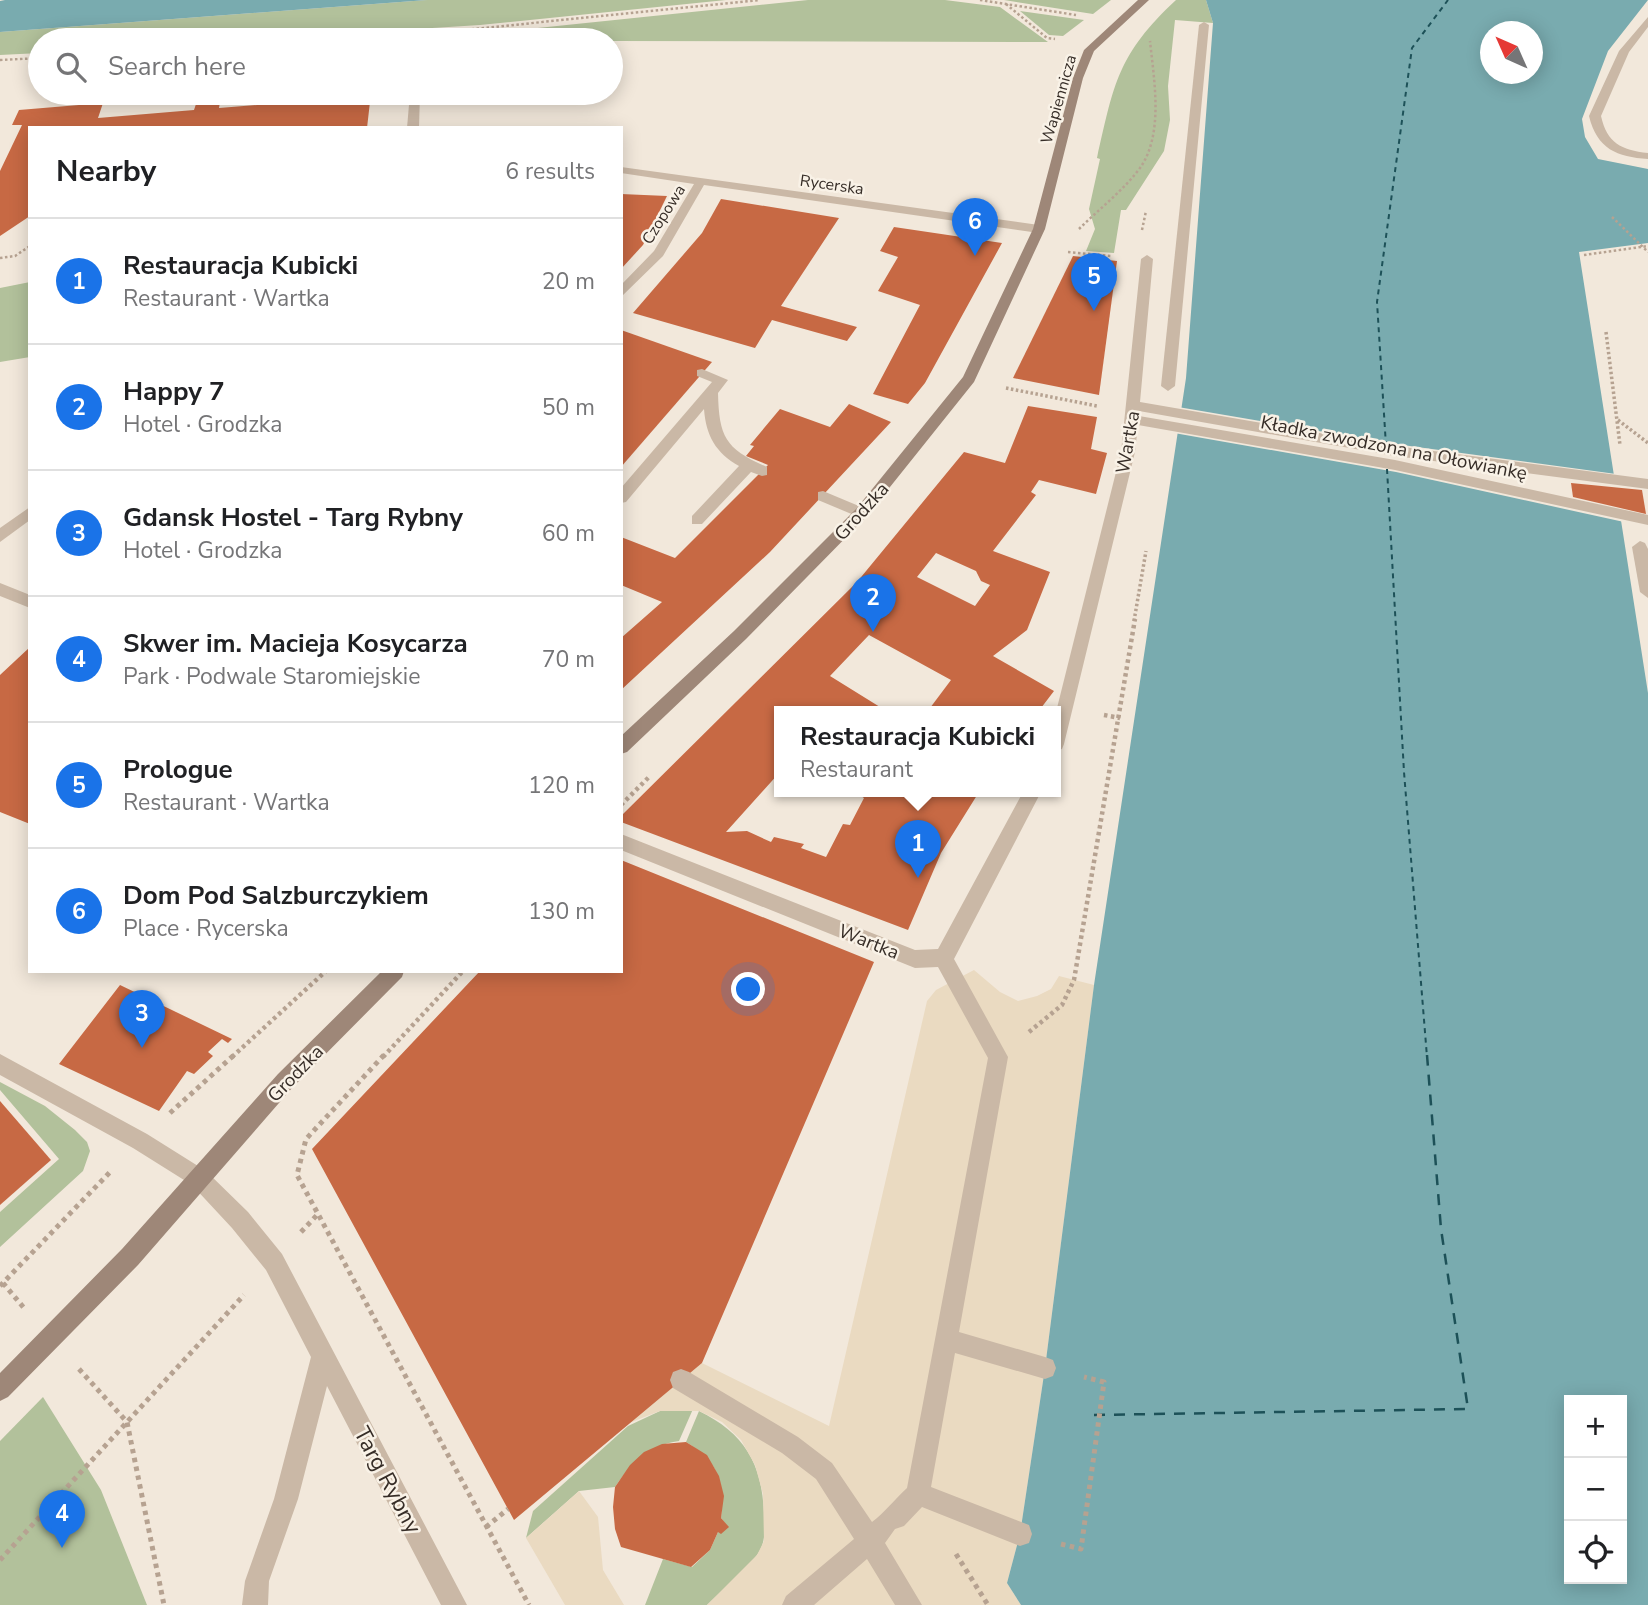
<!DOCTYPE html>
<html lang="en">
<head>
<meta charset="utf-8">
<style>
  :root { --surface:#fff; --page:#f2f2f2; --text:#202124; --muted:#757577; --line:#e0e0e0; --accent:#1a73e8 }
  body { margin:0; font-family:"Nunito Sans",sans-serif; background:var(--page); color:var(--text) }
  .controls { position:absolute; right:21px; bottom:21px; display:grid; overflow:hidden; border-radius:0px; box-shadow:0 4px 18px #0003 }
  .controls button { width:63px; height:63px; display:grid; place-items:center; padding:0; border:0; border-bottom:2px solid var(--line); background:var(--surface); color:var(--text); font:35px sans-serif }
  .compass { position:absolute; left:1480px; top:21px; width:63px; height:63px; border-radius:50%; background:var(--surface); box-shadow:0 4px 18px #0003; rotate:315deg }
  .you { position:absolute; left:749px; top:990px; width:24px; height:24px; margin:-18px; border:5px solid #fff; border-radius:50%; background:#1a73e8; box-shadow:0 0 0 10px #1a73e833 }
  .badge { display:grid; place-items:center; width:46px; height:46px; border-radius:50%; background:var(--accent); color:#fff; font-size:23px; font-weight:700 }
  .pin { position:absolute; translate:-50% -58px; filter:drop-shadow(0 2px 4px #0008) }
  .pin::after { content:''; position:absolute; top:37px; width:24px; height:21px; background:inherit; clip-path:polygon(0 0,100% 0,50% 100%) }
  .popup { position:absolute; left:774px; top:706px; width:287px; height:91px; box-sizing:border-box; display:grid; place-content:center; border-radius:0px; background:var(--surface); filter:drop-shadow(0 2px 5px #0005); font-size:23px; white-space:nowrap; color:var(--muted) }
  .popup b { font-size:26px; color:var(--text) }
  .popup::after { content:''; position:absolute; left:50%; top:100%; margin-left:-14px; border:14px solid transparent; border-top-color:var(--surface) }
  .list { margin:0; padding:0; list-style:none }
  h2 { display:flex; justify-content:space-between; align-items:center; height:91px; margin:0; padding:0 28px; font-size:30px }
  h2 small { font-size:23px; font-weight:400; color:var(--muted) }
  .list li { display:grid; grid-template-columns:46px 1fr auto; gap:21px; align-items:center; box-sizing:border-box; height:126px; padding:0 28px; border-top:2px solid var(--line) }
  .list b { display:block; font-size:26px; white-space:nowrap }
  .list p { margin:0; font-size:23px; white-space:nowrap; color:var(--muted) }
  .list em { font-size:23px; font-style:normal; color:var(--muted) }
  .icon { flex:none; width:38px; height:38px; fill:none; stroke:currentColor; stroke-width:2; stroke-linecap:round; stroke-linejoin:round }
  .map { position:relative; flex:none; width:1648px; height:1605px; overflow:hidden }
  .search { position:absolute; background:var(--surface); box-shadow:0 4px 18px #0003; left:28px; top:28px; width:595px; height:77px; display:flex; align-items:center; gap:18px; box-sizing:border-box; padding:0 24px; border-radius:38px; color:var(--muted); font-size:26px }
  .panel { position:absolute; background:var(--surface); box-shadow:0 4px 18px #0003; left:28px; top:126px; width:595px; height:847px; border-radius:0px }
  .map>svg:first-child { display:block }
  .green { fill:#b2c19b }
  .plaza { fill:#eadac1 }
  .water { fill:#79abaf; fill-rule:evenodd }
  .pier { fill:#f2e8db }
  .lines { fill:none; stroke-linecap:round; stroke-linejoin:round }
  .ferry-far1 { stroke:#1d5158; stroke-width:2; stroke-dasharray:5 4.5; stroke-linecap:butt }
  .ferry { stroke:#1d5158; stroke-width:2.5; stroke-dasharray:11 9; stroke-linecap:butt }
  .building { fill:#c76944; fill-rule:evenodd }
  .path-far3 { stroke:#b6a291; stroke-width:2.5; stroke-dasharray:2.5 2.5; stroke-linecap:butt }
  .path-far2 { stroke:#b6a291; stroke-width:3.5; stroke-dasharray:2.5 2.5; stroke-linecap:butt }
  .path-far1 { stroke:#b6a291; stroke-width:4.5; stroke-dasharray:3.5 3.5; stroke-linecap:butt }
  .path { stroke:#b6a291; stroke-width:5; stroke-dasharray:4.5 4.5; stroke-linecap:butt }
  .lane { fill:#cab8a6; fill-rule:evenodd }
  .street { fill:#cab8a6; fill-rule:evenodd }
  .secondary { fill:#9e8778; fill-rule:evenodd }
  .labels { text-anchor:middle; stroke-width:5; stroke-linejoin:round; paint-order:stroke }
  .far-street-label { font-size:16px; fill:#362d27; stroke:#f9f2e7 }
  .street-label { font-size:19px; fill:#362d27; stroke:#f9f2e7 }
  .near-street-label { font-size:23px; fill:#362d27; stroke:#f9f2e7 }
</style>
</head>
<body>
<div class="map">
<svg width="1648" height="1605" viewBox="0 0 1648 1605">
  <rect width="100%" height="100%" fill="#f2e8db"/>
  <g class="green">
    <polygon points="427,0 726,0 480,25 242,40 40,40 40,53 0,55 0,32"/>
    <polygon points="808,0 945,0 1000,7 1048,42 611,41 583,40 582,35 517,40 380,40 528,29"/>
    <polygon points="1004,0 1111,0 1093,14"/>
    <path d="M1176,0h30l7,23 -38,-3 -7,66 2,34 -6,31 -38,59h-5l-7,43 -28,-2 9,-22 -6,-20 11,-50 -3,-1c17,-75 21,-104 79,-158z"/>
    <polygon points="1020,11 1084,20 1063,36 1049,35"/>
    <polygon points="30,282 30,357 0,362 0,288"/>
    <polygon points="0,1082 45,1106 75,1130 87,1142 90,1151 83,1171 0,1247 0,1212 59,1159 0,1090"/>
    <polygon points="43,1397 101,1490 147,1605 0,1605 0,1441"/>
    <path d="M693,1409l-14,32c-32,5 -46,20 -64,46l-36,4 -53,47 7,-27 95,-85 32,-15z"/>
    <path d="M699,1411c45,22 63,52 65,102 1,15 2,30 -7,42 -13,18 -34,34 -50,50h-62l18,-46 29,8 18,-17 8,-18 10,-5 -7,-9c4,-38 -3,-56 -35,-76z"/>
  </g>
  <g class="plaza">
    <polygon points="974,970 1000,992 1018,1001 1037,996 1051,989 1059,976 1094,985 1045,1368 1020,1534 1007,1583 1021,1605 707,1605 757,1555 764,1541 763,1494 755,1465 741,1440 722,1422 699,1411 660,1411 629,1423 702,1363 829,1426 927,1001 936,990"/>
    <polygon points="579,1491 598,1517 603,1570 624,1605 565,1605 526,1538"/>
  </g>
  <g class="water">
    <polygon points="5,0 427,0 0,32 0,1"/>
    <path d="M1206,0h442l-40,51 -26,68 3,18 13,22 50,10v74l-69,9 69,441v912h-627l-14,-22 13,-49 25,-166 49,-383 92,-607 27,-355zM1490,32h42v42h-42zM1569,1400h53v179h-53z"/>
  </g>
  <polygon class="pier" points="1178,407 1395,444 1616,474 1624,522 1396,472 1174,433"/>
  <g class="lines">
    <g class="ferry-far1">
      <polyline points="1386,446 1377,302 1412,48 1448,0"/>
      <polyline points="1387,469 1404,772 1427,1057"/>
    </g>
    <polyline class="ferry" points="1094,1415 1468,1409 1441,1229 1427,1055"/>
  </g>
  <g class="building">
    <polygon points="335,93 371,93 367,128 30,128 30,216 0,236 0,171 22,125 12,125 19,110 103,103 98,118 194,110 196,104 220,102 219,108 334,99"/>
    <polygon points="621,194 667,196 643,245 621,269"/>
    <polygon points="721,199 839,218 781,306 857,327 847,341 772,320 755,348 633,313 702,233"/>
    <polygon points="894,227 1002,243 925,383 908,404 873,394 920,305 878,291 898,257 880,251"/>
    <polygon points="1073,256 1117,261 1099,395 1013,378"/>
    <polygon points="621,330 712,362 621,467"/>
    <polygon points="849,404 891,422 770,552 621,690 621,638 662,602 621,585 621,537 675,558 768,465 746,456 754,446 750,445 780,409 830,427"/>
    <path d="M1028,406l69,11 -6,32 16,4 -11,41 -57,-14 -8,12 5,3 -43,56 57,21 -23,58 -34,26 61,35 -16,21h-111l24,-32 -82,-45 -39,41 58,36h-108v60l-54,60 21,-1 24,11 3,-5 30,7 -3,4 25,9 17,-33 7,1 14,-27 -9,-6h124l-38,61 -33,77 -287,-108v-6l236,-234 107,-130 41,11zM936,553l40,18 5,10 9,4 -15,21 -58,-29z"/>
    <polygon points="1571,483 1642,490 1646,514 1573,497"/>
    <polygon points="30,647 30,824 0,812 0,675"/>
    <polygon points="621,860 874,962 702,1363 514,1520 312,1149 480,971 621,971"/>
    <polygon points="120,985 232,1039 228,1043 222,1039 208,1052 213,1056 194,1074 187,1071 159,1111 59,1064"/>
    <polygon points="0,1101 51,1160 0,1205"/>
    <polygon points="686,1442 707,1455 719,1476 724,1496 721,1518 729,1527 721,1534 718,1532 710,1550 691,1567 621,1547 615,1529 613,1507 615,1487 630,1465 644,1452 662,1444"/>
  </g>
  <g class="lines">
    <g class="path-far3">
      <polyline points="980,0 1076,15"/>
      <polyline points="1006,4 1047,38 1055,39"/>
      <polyline points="312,40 444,32 759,0"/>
      <polyline points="0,60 40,58"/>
      <polyline points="1612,217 1648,252"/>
      <path d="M1079,229c20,-20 44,-38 61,-61 24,-34 14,-88 10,-127"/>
      <polyline points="1142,230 1146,211"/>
      <polyline points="1068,252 1111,256"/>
      <polyline points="1584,255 1648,246"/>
      <polyline points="0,258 15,256 30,246"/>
    </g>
    <g class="path-far2">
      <polyline points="1606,332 1620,445"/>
      <polyline points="1006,388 1097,406"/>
      <polyline points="1618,420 1648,443"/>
      <polyline points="1134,621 1146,551"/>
    </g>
    <g class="path-far1">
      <polyline points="1104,715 1120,718"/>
      <polyline points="621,805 649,777"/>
      <polyline points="1029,1032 1062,1005 1074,980 1135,619"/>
      <polyline points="232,1057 326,971"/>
      <polyline points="383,1057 463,971"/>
    </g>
    <g class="path">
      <polyline points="384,1055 306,1139 297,1175 529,1605"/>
      <polyline points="170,1113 234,1055"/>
      <polyline points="301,1232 317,1215"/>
      <polyline points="3,1283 24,1308"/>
      <polyline points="0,1286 111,1171"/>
      <polyline points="79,1369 127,1422 164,1605"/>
      <polyline points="486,1527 508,1509"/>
      <polyline points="1061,1544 1081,1549 1104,1382 1084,1377"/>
      <polyline points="956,1554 988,1605"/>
      <polyline points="0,1560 244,1295"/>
    </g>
    <g class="lane">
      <polygon points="410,93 420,93 419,128 407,128"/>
      <path d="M702,369l26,11 -10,13c1,45 8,56 49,74v8l-5,1 -11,-4 -49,52h-10v-8l47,-50c-23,-13 -33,-30 -35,-57l-78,93 -5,1v-15l91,-106 -15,-6v-6z"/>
      <polygon points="823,491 866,509 868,513 861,518 818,500 818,492"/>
      <polygon points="0,1054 147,1134 206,1171 210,1178 206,1185 199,1189 192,1185 133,1148 0,1075"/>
    </g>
    <g class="street">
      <path d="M1648,17v10l-19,25 -28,64c6,27 20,34 47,37v6c-31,-2 -51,-10 -59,-43l30,-65z"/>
      <polygon points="1204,22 1209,25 1175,386 1168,391 1161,386 1199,25"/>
      <polygon points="621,167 1039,225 1045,229 1039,233 704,185 663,256 621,297 621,285 654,251 694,184 621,173"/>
      <polygon points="1147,255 1153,259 1140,402 1395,446 1648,479 1648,489 1395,456 1139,411 1139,416 1395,460 1648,515 1648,525 1395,470 1138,425 1135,452 1064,744 1062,749 1056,751 1056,712 1121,452 1141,259"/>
      <polygon points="30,507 30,520 0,542 0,528"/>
      <polygon points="1640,541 1645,543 1648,549 1648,598 1640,592 1632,547"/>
      <polygon points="0,583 30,595 30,608 0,596"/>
      <path d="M1023,792h18l-87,167 54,98 -49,275 86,25 8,3 3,8 -3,8 -8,3 -90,-26 -24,134 98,38 3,9 -3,9 -9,3 -98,-39 -18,19 -9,3 -10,14 37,62h-27l-28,-46 -53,46h-32l4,-9 68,-57 -38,-60 -34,-26 -109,-65 -3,-8 3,-8 8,-3 8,3 109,65 34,26 40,59c13,-10 22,-22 35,-34l81,-430 -50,-91 -23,1 -294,-118v-16l294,116 23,-1z"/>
      <polygon points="199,1167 206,1171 248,1212 282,1254 467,1605 441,1605 327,1386 298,1499 269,1581 268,1605 242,1605 245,1581 274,1499 311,1357 266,1270 232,1228 192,1185 188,1178 192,1171"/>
    </g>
    <g class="secondary">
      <polygon points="1138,0 1149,0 1094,51 1083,78 1045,229 974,382 866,517 746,639 627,752 621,754 621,736 734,631 856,509 963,377 1033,229 1073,78 1084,50"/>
      <polygon points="382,971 404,971 402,977 292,1088 138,1265 8,1397 0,1401 0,1373 122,1249 278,1074"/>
    </g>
  </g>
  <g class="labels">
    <g class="far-street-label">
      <text transform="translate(1058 99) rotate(-74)" y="6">Wapiennicza</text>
      <text transform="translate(832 184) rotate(8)" y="6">Rycerska</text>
      <text transform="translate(663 214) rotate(-58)" y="6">Czopowa</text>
    </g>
    <g class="street-label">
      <text transform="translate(1127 442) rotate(-80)" y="7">Wartka</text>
      <text transform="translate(1394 447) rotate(11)" y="7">Kładka zwodzona na Ołowiankę</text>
      <text transform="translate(861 511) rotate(-48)" y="7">Grodzka</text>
      <text transform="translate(869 941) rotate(22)" y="7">Wartka</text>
      <text transform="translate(295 1073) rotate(-46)" y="7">Grodzka</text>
    </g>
    <g class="near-street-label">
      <text transform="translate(388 1480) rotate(62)" y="8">Targ Rybny</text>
    </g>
  </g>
</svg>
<div class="controls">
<button>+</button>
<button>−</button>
<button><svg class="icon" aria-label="locate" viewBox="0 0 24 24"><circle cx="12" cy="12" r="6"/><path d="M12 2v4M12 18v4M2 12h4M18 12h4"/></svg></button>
</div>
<svg class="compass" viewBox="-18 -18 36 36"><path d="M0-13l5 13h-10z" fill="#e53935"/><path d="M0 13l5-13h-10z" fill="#757577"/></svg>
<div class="you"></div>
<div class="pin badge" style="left:918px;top:878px">1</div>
<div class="popup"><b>Restauracja Kubicki</b>Restaurant</div>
<div class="pin badge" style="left:873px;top:632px">2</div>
<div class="pin badge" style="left:142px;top:1048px">3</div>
<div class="pin badge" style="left:62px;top:1548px">4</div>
<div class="pin badge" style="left:1094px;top:311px">5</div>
<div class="pin badge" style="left:975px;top:256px">6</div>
<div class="search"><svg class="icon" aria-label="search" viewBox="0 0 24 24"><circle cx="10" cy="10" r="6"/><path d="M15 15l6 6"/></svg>Search here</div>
<section class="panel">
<h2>Nearby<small>6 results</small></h2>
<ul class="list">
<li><span class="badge">1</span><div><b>Restauracja Kubicki</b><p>Restaurant · Wartka</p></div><em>20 m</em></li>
<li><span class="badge">2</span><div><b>Happy 7</b><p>Hotel · Grodzka</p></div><em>50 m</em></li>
<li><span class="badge">3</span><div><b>Gdansk Hostel - Targ Rybny</b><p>Hotel · Grodzka</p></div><em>60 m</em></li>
<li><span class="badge">4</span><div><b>Skwer im. Macieja Kosycarza</b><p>Park · Podwale Staromiejskie</p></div><em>70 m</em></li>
<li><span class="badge">5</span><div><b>Prologue</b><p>Restaurant · Wartka</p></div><em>120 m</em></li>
<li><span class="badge">6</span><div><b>Dom Pod Salzburczykiem</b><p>Place · Rycerska</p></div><em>130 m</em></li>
</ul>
</section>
</div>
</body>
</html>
